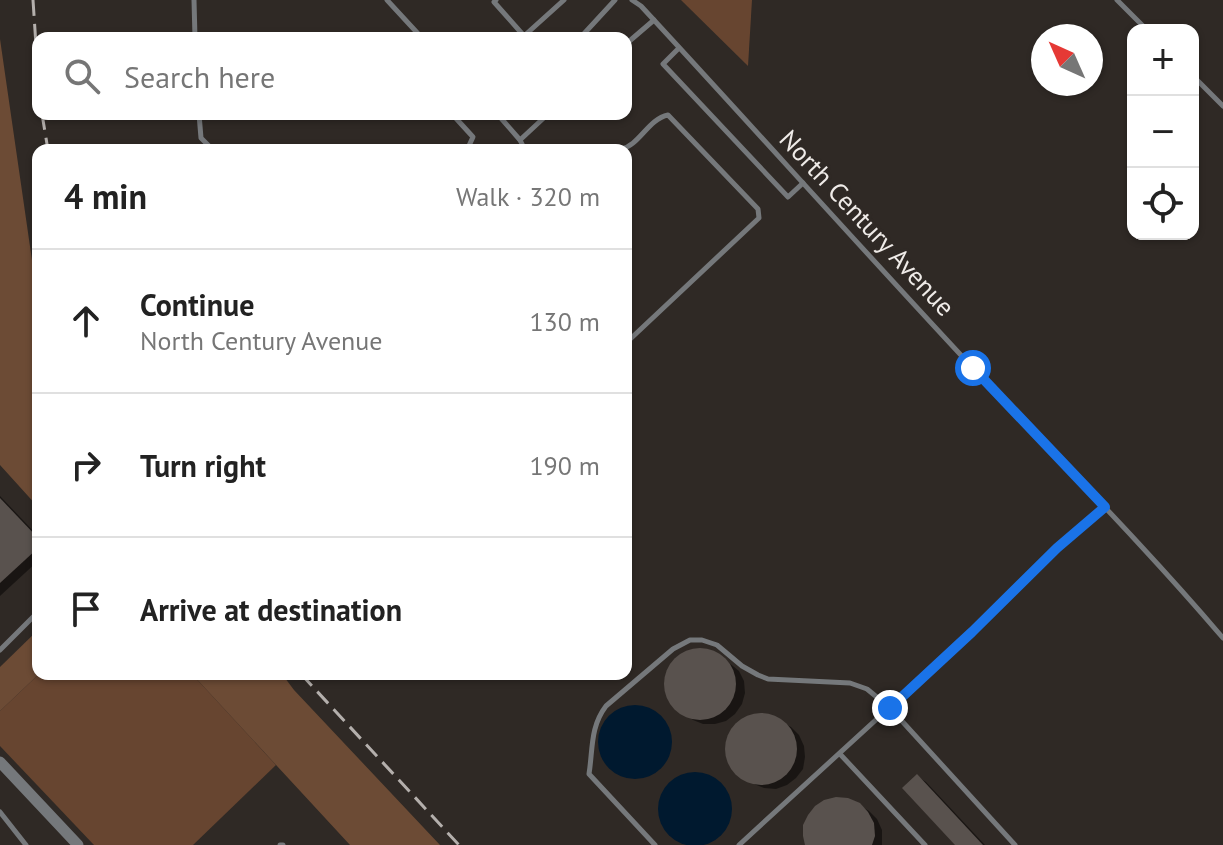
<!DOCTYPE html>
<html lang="en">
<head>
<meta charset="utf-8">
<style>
  :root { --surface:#fff; --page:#f6f6f6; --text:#222; --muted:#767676; --line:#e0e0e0 }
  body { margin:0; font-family:"PT Sans",sans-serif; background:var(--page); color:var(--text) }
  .controls { position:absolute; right:24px; top:24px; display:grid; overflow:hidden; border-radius:16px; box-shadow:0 2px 6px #0004 }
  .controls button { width:72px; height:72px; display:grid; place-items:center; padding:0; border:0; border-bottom:2px solid var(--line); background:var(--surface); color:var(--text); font:40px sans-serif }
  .compass { position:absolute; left:1031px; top:24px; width:72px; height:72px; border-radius:50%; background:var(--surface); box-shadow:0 2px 6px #0004; rotate:315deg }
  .stop { position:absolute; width:24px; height:24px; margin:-18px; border:6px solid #1a73e8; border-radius:50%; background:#fff }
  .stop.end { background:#1a73e8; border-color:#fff; box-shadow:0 2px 8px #0008 }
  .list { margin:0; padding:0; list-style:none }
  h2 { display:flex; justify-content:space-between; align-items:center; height:104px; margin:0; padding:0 32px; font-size:34px }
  h2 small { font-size:26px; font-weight:400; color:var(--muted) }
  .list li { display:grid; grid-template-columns:52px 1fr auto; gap:24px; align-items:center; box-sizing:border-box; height:144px; padding:0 32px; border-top:2px solid var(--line) }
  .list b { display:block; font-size:30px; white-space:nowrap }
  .list p { margin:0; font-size:26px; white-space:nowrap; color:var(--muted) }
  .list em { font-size:26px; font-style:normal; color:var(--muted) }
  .icon { flex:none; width:44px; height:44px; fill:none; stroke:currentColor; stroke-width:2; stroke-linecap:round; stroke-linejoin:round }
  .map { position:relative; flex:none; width:1223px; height:845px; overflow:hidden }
  .search { position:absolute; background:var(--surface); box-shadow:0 2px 6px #0004; left:32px; top:32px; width:600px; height:88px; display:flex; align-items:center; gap:20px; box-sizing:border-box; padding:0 28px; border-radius:16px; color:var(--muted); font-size:30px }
  .panel { position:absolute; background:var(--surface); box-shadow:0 2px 6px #0004; left:32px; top:144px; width:600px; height:536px; border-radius:16px }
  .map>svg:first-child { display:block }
  .green { fill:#674530 }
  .forest { fill:#6c4b35 }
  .water { fill:#00192f }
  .shadow { fill:#0007 }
  .building { fill:#59524e }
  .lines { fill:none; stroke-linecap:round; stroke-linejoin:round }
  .service { stroke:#75787b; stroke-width:5 }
  .minor { stroke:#75787b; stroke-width:11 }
  .rail { stroke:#b4afac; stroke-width:3; stroke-dasharray:16 8; stroke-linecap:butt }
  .route { stroke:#1a73e8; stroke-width:10 }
  .labels { text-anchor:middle; stroke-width:6; stroke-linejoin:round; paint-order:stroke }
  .street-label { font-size:26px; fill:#efebe8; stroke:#2f2925 }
</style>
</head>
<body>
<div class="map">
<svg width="1223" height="845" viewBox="0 0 1223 845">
  <rect width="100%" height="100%" fill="#2f2925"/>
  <g class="green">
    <polygon points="681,0 752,0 748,66"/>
    <polygon points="39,674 192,674 276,765 193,845 94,845 0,746 0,711"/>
  </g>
  <g class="forest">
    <polygon points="0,39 34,274 38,284 38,507 0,465"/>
    <polygon points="38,630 39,674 0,711 0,667"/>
    <polygon points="192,674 282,674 294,690 440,845 350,845"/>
  </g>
  <g class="water">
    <circle cx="635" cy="742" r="37"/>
    <circle cx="695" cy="809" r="37"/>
  </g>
  <g class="shadow">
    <polygon points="0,496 38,536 38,561 0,596"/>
    <polygon points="698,650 709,651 728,662 739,671 744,681 745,693 742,704 735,714 726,721 715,724 703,724 693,720 675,707 669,698 666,688 667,677 671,667 678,659 687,653"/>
    <polygon points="759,715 770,716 791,727 799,735 804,746 805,757 803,769 796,778 787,785 776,789 764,788 754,784 735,771 730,762 727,752 728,741 732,732 738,723 747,718"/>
    <polygon points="917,776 926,782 985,845 958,845"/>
    <polygon points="859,805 869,811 877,819 882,830 882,845 807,845"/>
  </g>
  <g class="building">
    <polygon points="0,498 38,538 38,548 0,583"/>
    <circle cx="700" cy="684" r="36"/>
    <circle cx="761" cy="749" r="36"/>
    <polygon points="917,774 983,845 955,845 902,788"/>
    <polygon points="836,797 848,798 860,803 868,812 874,823 875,836 872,845 805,845 803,836 803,825 808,815 815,806 824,800"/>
  </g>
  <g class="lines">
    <g class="service">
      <polyline points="194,0 195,38"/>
      <polyline points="387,0 422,38"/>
      <polyline points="496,0 494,2 525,37"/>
      <path d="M632,0l9,6c111,120 220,242 331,361 84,90 171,177 251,271"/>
      <polyline points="1117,0 1147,30"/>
      <polyline points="524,36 564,0"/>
      <polyline points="580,38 615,0"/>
      <polyline points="626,44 654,20"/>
      <polyline points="679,48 663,64 788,197 803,183"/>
      <polyline points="1193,76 1223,106"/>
      <polyline points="199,114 201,138 213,150"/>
      <polyline points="452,114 473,137 467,150"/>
      <polyline points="504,114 500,117 520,140 548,114"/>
      <polyline points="520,140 525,150"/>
      <path d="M598,150l3,-3c7,1 14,3 20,2 18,-3 27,-30 47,-34l90,94 1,9 -133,125"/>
      <polyline points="0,650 38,612"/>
      <polyline points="840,754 925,845"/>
      <polyline points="0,812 26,845"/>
      <polyline points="280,845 283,845"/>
      <path d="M655,845l-66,-71c4,-25 1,-47 17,-68l67,-57 17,-9h12l15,5 25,21 16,9 10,4 82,4 17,6 23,19 125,137"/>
      <polyline points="739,845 972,632 1057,548 1105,507"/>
    </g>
    <polyline class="minor" points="0,762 78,845"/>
    <g class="rail">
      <polyline points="33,0 38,76"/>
      <polyline points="42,114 48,150"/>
      <polyline points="301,674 459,845"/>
    </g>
  </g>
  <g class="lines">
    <polyline class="route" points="890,708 972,632 1057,548 1105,507 973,368"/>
  </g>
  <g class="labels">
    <g class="street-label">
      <text transform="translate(867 223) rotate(47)" y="9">North Century Avenue</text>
    </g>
  </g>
</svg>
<div class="controls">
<button>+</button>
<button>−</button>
<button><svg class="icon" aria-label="locate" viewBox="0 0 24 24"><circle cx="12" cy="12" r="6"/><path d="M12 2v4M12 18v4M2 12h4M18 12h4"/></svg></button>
</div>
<svg class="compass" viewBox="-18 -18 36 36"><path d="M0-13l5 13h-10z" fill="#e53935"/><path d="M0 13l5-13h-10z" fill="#767676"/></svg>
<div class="stop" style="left:973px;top:368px"></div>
<div class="stop end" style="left:890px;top:708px"></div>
<div class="search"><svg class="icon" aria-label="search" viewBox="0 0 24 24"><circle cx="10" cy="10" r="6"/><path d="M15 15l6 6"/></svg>Search here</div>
<section class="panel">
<h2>4 min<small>Walk · 320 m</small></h2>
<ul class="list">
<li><svg class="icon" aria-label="ahead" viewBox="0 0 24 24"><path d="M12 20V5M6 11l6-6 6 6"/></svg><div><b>Continue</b><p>North Century Avenue</p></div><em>130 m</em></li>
<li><svg class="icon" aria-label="right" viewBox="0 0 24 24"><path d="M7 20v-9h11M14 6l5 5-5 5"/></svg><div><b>Turn right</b></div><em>190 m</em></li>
<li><svg class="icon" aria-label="arrive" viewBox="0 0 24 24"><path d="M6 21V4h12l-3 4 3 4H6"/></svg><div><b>Arrive at destination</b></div></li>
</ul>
</section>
</div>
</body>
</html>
